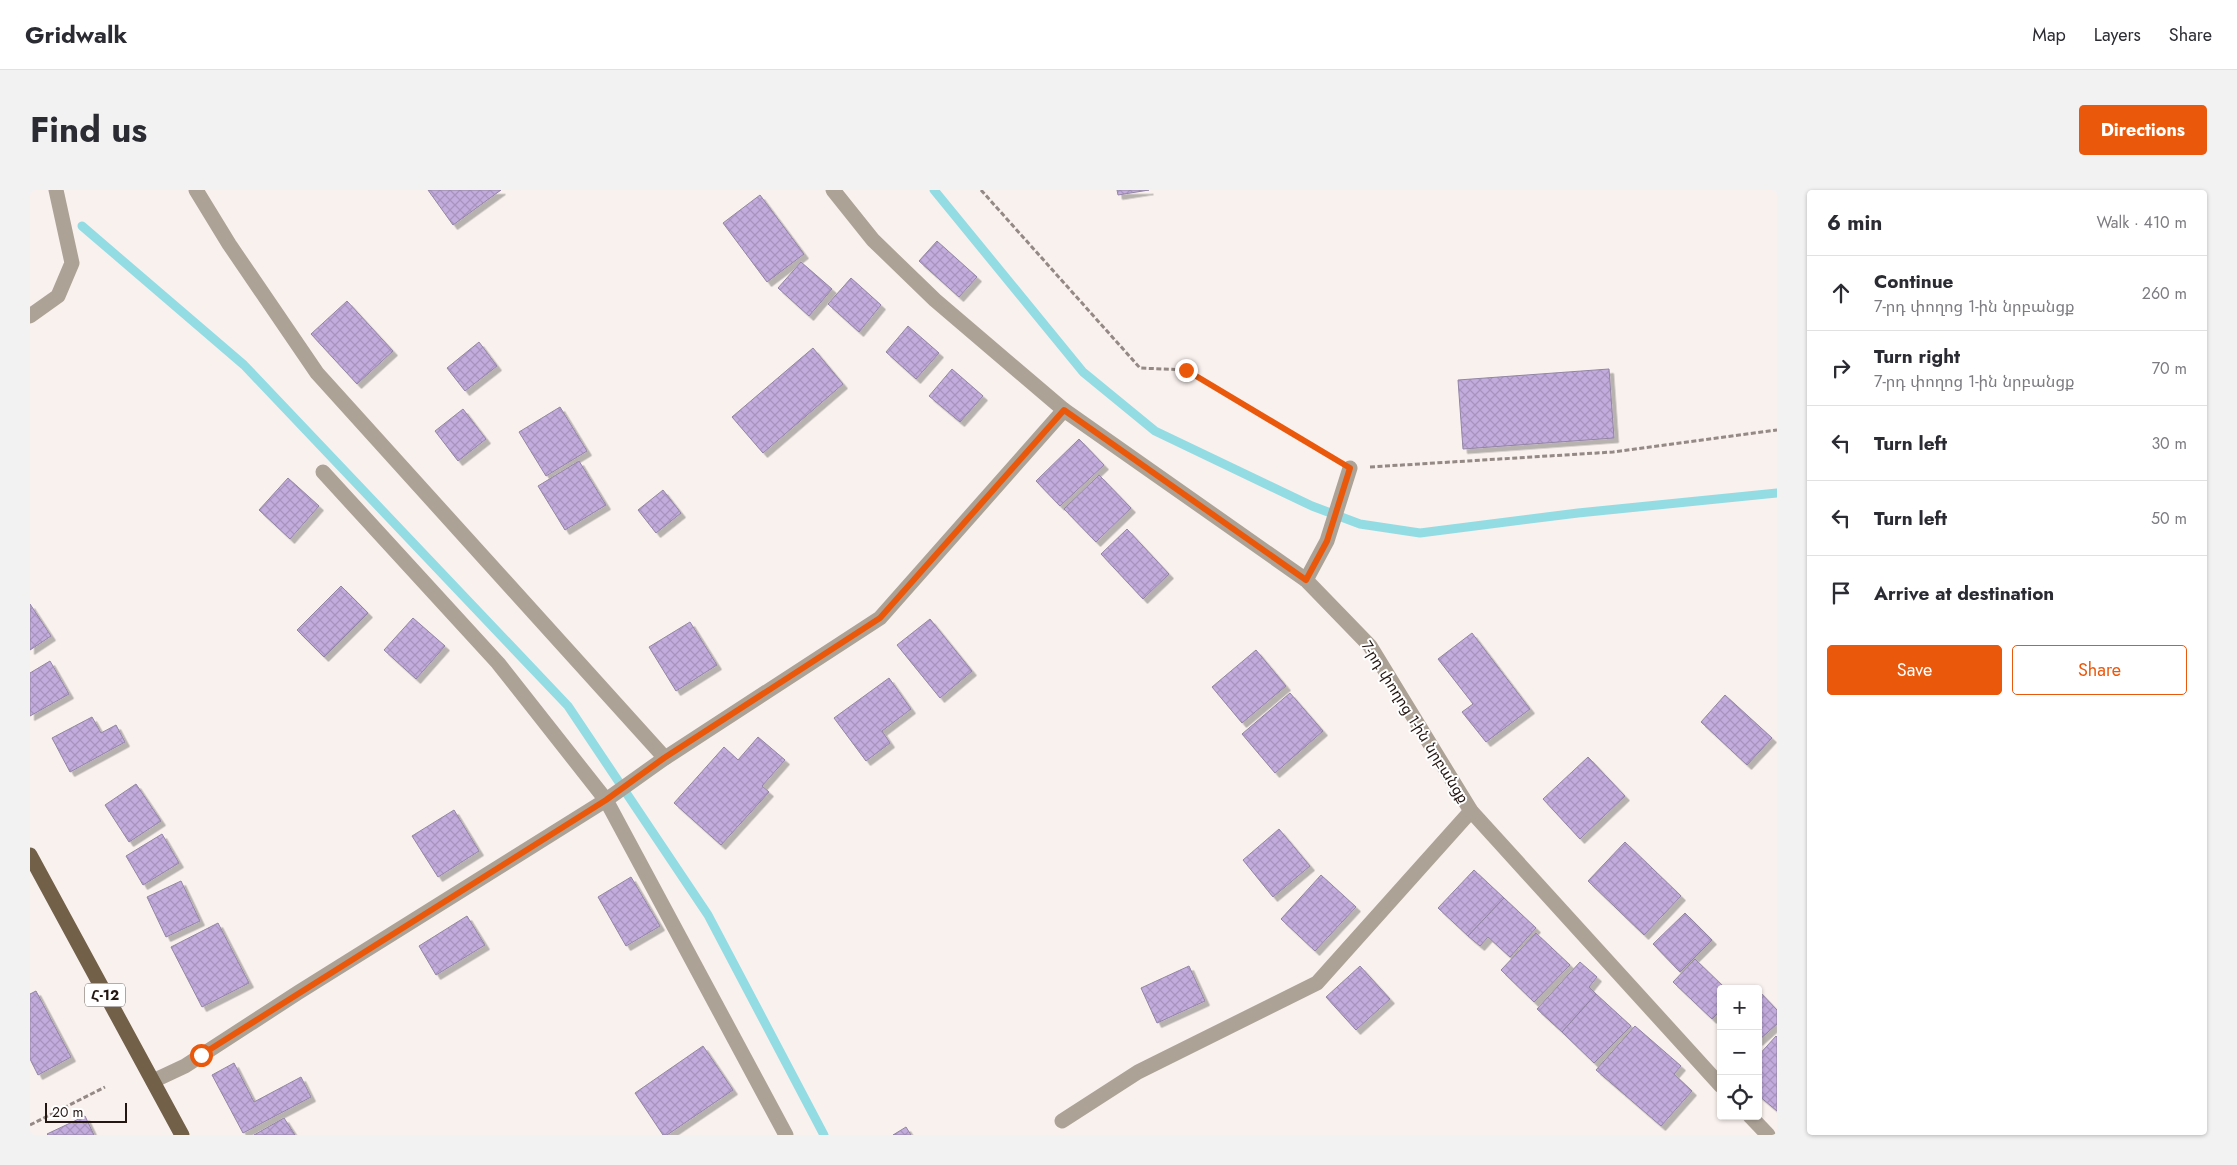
<!DOCTYPE html>
<html lang="en">
<head>
<meta charset="utf-8">
<style>
  :root { --surface:#fff; --page:#f2f2f3; --text:#2b2b33; --muted:#7c7c81; --line:#e1e1e2; --accent:#ea580c }
  body { margin:0; font-family:Jost,"Noto Sans Armenian",sans-serif; background:var(--page); color:var(--text) }
  .controls { position:absolute; right:15px; bottom:15px; display:grid; overflow:hidden; border-radius:5px; box-shadow:0 1px 4px #0004 }
  .controls button { width:45px; height:45px; display:grid; place-items:center; padding:0; border:0; border-bottom:1px solid var(--line); background:var(--surface); color:var(--text); font:25px sans-serif }
  .scale { position:absolute; left:15px; bottom:12px; width:82px; box-sizing:border-box; padding-left:5px; border:2px solid #241611; border-top:0; font-size:14px; line-height:18px; white-space:nowrap; color:#241611; -webkit-text-stroke:4px #fff; paint-order:stroke }
  .stop { position:absolute; width:15px; height:15px; margin:-11px; border:4px solid #ea580c; border-radius:50%; background:#fff }
  .stop.end { background:#ea580c; border-color:#fff; box-shadow:0 1px 5px #0008 }
  .list { margin:0; padding:0; list-style:none }
  h2 { display:flex; justify-content:space-between; align-items:center; height:65px; margin:0; padding:0 20px; font-size:21px }
  h2 small { font-size:16px; font-weight:400; color:var(--muted) }
  .list li { display:grid; grid-template-columns:32px 1fr auto; gap:15px; align-items:center; box-sizing:border-box; height:75px; padding:0 20px; border-top:1px solid var(--line) }
  .list b { display:block; font-size:19px; white-space:nowrap }
  .list p { margin:0; font-size:16px; white-space:nowrap; color:var(--muted) }
  .list em { font-size:16px; font-style:normal; color:var(--muted) }
  .actions { display:flex; gap:10px; padding:15px 20px }
  .actions a { flex:1; padding:11px 0; border:1px solid var(--accent); border-radius:5px; text-align:center; font-size:18px; color:var(--accent) }
  .actions .main { background:var(--accent); color:#fff }
  .icon { flex:none; width:28px; height:28px; fill:none; stroke:currentColor; stroke-width:2; stroke-linecap:round; stroke-linejoin:round }
  .map { position:relative; flex:none; width:1747px; height:945px; overflow:hidden; border-radius:5px }
  header { display:flex; align-items:center; gap:30px; box-sizing:border-box; height:70px; padding:0 25px; background:var(--surface); border-bottom:1px solid var(--line) }
  header strong { font-size:24px }
  nav { display:flex; gap:28px; margin-inline-start:auto; font-size:18px }
  .intro { display:flex; align-items:center; justify-content:space-between; box-sizing:border-box; height:120px; padding:0 30px }
  h1 { margin:0; font-size:35px }
  .button { padding:12px 22px; border-radius:5px; background:var(--accent); color:#fff; font-size:18px; font-weight:700 }
  main { display:flex; gap:30px; padding:0 30px }
  aside { flex:1; background:var(--surface); border-radius:5px; box-shadow:0 1px 4px #0004 }
  .map>svg:first-child { display:block }
  .lines { fill:none; stroke-linecap:round; stroke-linejoin:round }
  .stream { stroke:#93dce4; stroke-width:9 }
  .building { fill:url(#building-cross-hatch); stroke:#9385a4; filter:url(#shadow) }
  .path { stroke:#948985; stroke-width:3; stroke-dasharray:5 2.5; stroke-linecap:butt }
  .minor { stroke:#ada296; stroke-width:15 }
  .major { stroke:#726049; stroke-width:15 }
  .route { stroke:#ea580c; stroke-width:6 }
  .labels { text-anchor:middle; stroke-width:4; stroke-linejoin:round; paint-order:stroke }
  .shield { fill:#fff; stroke:#665c58; stroke-width:1 }
  .shield-label { font-size:14px; font-weight:bold; fill:#241611 }
  .street-label { font-size:15px; fill:#241611; stroke:#fff }
</style>
</head>
<body>
<header>
<strong>Gridwalk</strong>
<nav><a>Map</a><a>Layers</a><a>Share</a></nav>
</header>
<div class="intro"><h1>Find us</h1><a class="button">Directions</a></div>
<main>
<div class="map">
<svg width="1747" height="945" viewBox="0 0 1747 945">
  <defs>
    <pattern id="building-cross-hatch" width="8" height="8" patternUnits="userSpaceOnUse" patternTransform="scale(1.25)"><rect width="8" height="8" fill="#c2acdd"/><path d="M0 0l8 8M0 8l8-8" fill="none" stroke="#a793bd"/></pattern>
    <filter id="shadow"><feDropShadow dx="4.5" dy="4.5" stdDeviation="0" flood-color="#0004"/></filter>
  </defs>
  <rect width="100%" height="100%" fill="#f9f1ee"/>
  <g class="lines">
    <g class="stream">
      <polyline points="904,0 1053,182 1125,241 1282,316 1330,334 1390,343 1548,323 1747,303"/>
      <polyline points="52,36 214,175 538,516 678,725 794,945"/>
    </g>
  </g>
  <g class="building">
    <polygon points="398,0 471,0 423,35"/>
    <polygon points="1087,0 1119,0 1088,5"/>
    <polygon points="730,5 774,64 737,92 693,33"/>
    <polygon points="907,51 947,87 929,107 889,71"/>
    <polygon points="771,72 802,99 779,126 748,98"/>
    <polygon points="821,88 851,115 829,142 798,114"/>
    <polygon points="317,111 363,161 327,194 281,144"/>
    <polygon points="878,136 909,163 886,189 856,162"/>
    <polygon points="449,152 467,176 435,201 417,178"/>
    <polygon points="783,158 813,194 733,263 702,227"/>
    <polygon points="922,179 953,206 930,232 899,206"/>
    <polygon points="1579,179 1584,248 1433,259 1428,190"/>
    <polygon points="530,217 557,261 516,286 489,242"/>
    <polygon points="433,219 456,249 428,271 405,241"/>
    <polygon points="1049,249 1074,275 1030,316 1006,291"/>
    <polygon points="549,271 576,315 535,340 508,296"/>
    <polygon points="1069,285 1101,318 1066,352 1034,319"/>
    <polygon points="258,288 289,316 260,349 229,320"/>
    <polygon points="633,300 651,323 626,343 608,320"/>
    <polygon points="1097,339 1139,384 1113,409 1071,364"/>
    <polygon points="311,396 338,423 294,467 267,440"/>
    <polygon points="0,414 21,446 0,460"/>
    <polygon points="383,428 415,456 386,489 354,460"/>
    <polygon points="900,429 942,481 910,508 867,455"/>
    <polygon points="660,432 687,475 646,501 619,457"/>
    <polygon points="1442,443 1500,519 1456,552 1432,522 1443,514 1408,469"/>
    <polygon points="1226,460 1256,496 1212,533 1182,497"/>
    <polygon points="20,471 39,504 0,526 0,483"/>
    <polygon points="859,488 881,519 852,541 860,553 836,571 804,528"/>
    <polygon points="1260,503 1293,541 1245,583 1212,544"/>
    <polygon points="1695,505 1742,548 1717,575 1671,532"/>
    <polygon points="62,527 71,543 86,535 95,552 40,582 22,548"/>
    <polygon points="728,547 755,570 732,596 739,602 691,655 644,613 694,557 708,570"/>
    <polygon points="1558,567 1595,606 1550,649 1513,609"/>
    <polygon points="106,594 131,631 99,652 75,615"/>
    <polygon points="424,620 449,661 408,687 382,646"/>
    <polygon points="1249,639 1280,676 1243,707 1213,670"/>
    <polygon points="132,644 149,673 113,695 96,666"/>
    <polygon points="1595,652 1651,706 1614,745 1558,691"/>
    <polygon points="1444,680 1474,708 1438,746 1408,718"/>
    <polygon points="1291,685 1326,717 1285,761 1251,729"/>
    <polygon points="601,687 630,736 596,756 568,707"/>
    <polygon points="151,691 170,731 136,747 117,707"/>
    <polygon points="1474,708 1506,738 1480,767 1458,747 1450,756 1438,746"/>
    <polygon points="1655,723 1682,750 1650,782 1623,754"/>
    <polygon points="437,726 455,755 406,785 389,756"/>
    <polygon points="188,733 219,793 172,817 141,757"/>
    <polygon points="1506,743 1540,775 1504,812 1471,780"/>
    <polygon points="1665,769 1696,799 1691,799 1691,820 1682,829 1643,792"/>
    <polygon points="1550,772 1567,787 1559,797 1566,804 1532,842 1507,819"/>
    <polygon points="1159,776 1175,811 1127,833 1111,798"/>
    <polygon points="1330,776 1360,809 1326,840 1296,807"/>
    <polygon points="1728,800 1747,820 1747,834 1728,851"/>
    <polygon points="6,801 41,867 8,885 0,869 0,804"/>
    <polygon points="1566,804 1601,836 1564,873 1532,842"/>
    <polygon points="1605,836 1651,876 1644,884 1662,901 1631,936 1566,880"/>
    <polygon points="1746,846 1747,847 1747,921 1728,905 1728,866"/>
    <polygon points="673,856 703,900 637,945 633,945 605,903"/>
    <polygon points="204,873 224,912 271,887 281,907 213,943 182,885"/>
    <polygon points="55,926 64,945 18,945 17,944"/>
    <polygon points="254,928 265,945 224,945"/>
    <polygon points="876,937 881,945 863,945"/>
  </g>
  <g class="lines">
    <g class="path">
      <polyline points="951,0 1110,178 1156,180 1302,267"/>
      <polyline points="1340,277 1583,262 1747,240"/>
      <polyline points="0,935 75,897"/>
    </g>
    <g class="minor">
      <polyline points="166,0 199,54 287,183 635,568"/>
      <polyline points="803,0 843,50 905,110 1034,220"/>
      <polyline points="0,126 28,106 42,73 26,0"/>
      <polyline points="293,282 468,473 576,610 756,945"/>
      <polyline points="1276,390 1297,351 1320,278"/>
      <polyline points="123,891 155,876 269,802 576,610 635,568 850,428 1034,220 1276,390 1340,456 1441,621 1691,896"/>
      <polyline points="1720,926 1738,945"/>
      <polyline points="1032,931 1108,882 1287,793 1441,621"/>
    </g>
    <polyline class="major" points="0,665 152,945"/>
  </g>
  <g class="lines">
    <polyline class="route" points="171,865 576,610 634,568 850,428 1034,220 1276,390 1297,351 1320,278 1156,180"/>
  </g>
  <g class="labels">
    <rect class="shield" x="55" y="793.5" width="40" height="23" rx="4"/>
    <g class="shield-label">
      <text x="75" y="810">Հ-12</text>
    </g>
    <g class="street-label">
      <text transform="translate(1385 532) rotate(58)" y="5">7-րդ փողոց 1-ին նրբանցք</text>
    </g>
  </g>
</svg>
<div class="controls">
<button>+</button>
<button>−</button>
<button><svg class="icon" aria-label="locate" viewBox="0 0 24 24"><circle cx="12" cy="12" r="6"/><path d="M12 2v4M12 18v4M2 12h4M18 12h4"/></svg></button>
</div>
<div class="scale">20 m</div>
<div class="stop" style="left:171px;top:865px"></div>
<div class="stop end" style="left:1156px;top:180px"></div>
</div>
<aside>
<h2>6 min<small>Walk · 410 m</small></h2>
<ul class="list">
<li><svg class="icon" aria-label="ahead" viewBox="0 0 24 24"><path d="M12 20V5M6 11l6-6 6 6"/></svg><div><b>Continue</b><p>7-րդ փողոց 1-ին նրբանցք</p></div><em>260 m</em></li>
<li><svg class="icon" aria-label="right" viewBox="0 0 24 24"><path d="M7 20v-9h11M14 6l5 5-5 5"/></svg><div><b>Turn right</b><p>7-րդ փողոց 1-ին նրբանցք</p></div><em>70 m</em></li>
<li><svg class="icon" aria-label="left" viewBox="0 0 24 24"><path d="M17 20v-9H6M10 6l-5 5 5 5"/></svg><div><b>Turn left</b></div><em>30 m</em></li>
<li><svg class="icon" aria-label="left" viewBox="0 0 24 24"><path d="M17 20v-9H6M10 6l-5 5 5 5"/></svg><div><b>Turn left</b></div><em>50 m</em></li>
<li><svg class="icon" aria-label="arrive" viewBox="0 0 24 24"><path d="M6 21V4h12l-3 4 3 4H6"/></svg><div><b>Arrive at destination</b></div></li>
</ul>
<div class="actions"><a class="main">Save</a><a>Share</a></div>
</aside>
</main>
</body>
</html>
